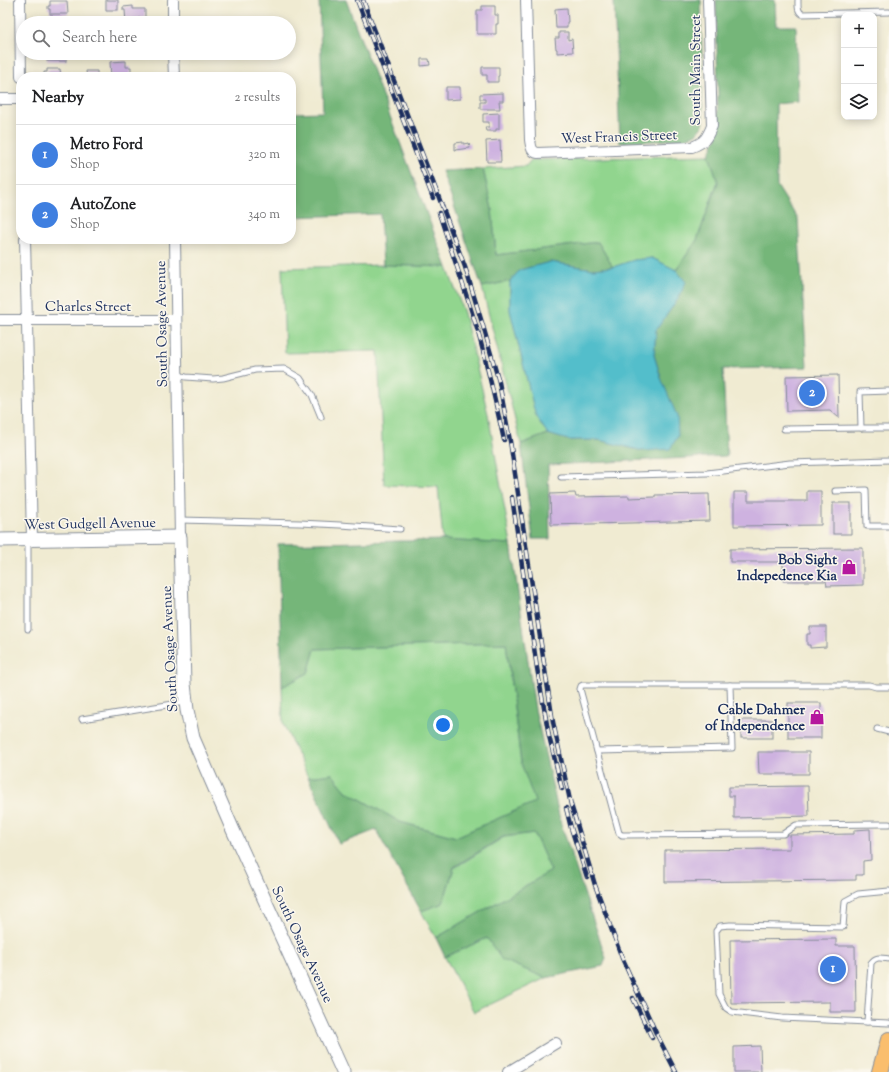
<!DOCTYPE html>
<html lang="en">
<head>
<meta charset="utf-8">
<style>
  :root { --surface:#fff; --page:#f2f2f2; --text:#202124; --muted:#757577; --line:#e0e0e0; --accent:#1a73e8 }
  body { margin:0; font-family:"Sorts Mill Goudy",serif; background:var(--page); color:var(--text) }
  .controls { position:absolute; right:12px; top:12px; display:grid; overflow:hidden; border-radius:8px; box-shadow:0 2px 10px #0003 }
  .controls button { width:36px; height:36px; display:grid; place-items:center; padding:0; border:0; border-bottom:1px solid var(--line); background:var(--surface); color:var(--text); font:20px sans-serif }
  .you { position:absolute; left:443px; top:725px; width:14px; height:14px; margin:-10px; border:3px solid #fff; border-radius:50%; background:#1a73e8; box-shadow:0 0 0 6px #1a73e833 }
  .badge { display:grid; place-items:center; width:26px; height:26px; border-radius:50%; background:var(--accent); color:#fff; font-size:13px; font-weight:700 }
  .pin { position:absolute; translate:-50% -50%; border:2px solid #fff; box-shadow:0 1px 4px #0006 }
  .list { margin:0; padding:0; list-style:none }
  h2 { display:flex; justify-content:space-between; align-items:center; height:52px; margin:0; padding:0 16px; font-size:17px }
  h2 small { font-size:13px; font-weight:400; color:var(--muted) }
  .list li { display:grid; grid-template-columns:26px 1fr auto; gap:12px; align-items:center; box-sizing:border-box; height:60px; padding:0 16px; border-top:1px solid var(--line) }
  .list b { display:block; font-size:15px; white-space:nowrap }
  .list p { margin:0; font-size:13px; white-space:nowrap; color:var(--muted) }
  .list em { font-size:13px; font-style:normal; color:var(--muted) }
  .icon { flex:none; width:22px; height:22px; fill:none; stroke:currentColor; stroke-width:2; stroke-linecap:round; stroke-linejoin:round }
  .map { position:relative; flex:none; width:889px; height:1072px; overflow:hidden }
  .search { position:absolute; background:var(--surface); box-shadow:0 2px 10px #0003; left:16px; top:16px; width:280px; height:44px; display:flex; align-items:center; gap:10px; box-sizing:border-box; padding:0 14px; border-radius:22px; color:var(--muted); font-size:15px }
  .panel { position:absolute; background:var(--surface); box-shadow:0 2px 10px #0003; left:16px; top:72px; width:280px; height:172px; border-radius:16px }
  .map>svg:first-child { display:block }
  .green { fill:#91d58e; stroke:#568276 }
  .forest { fill:#74b679; stroke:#48726c }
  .water { fill:#52becb; stroke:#367694 }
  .building { fill:#ceb2e0 }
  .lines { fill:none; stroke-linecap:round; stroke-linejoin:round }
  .service-casing { stroke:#868d98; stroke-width:7 }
  .minor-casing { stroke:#868d98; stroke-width:12 }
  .tertiary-casing { stroke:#868d98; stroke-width:15 }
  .primary-casing { stroke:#868d98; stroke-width:18 }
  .service { stroke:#fff; stroke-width:5 }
  .minor { stroke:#fff; stroke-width:10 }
  .tertiary { stroke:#fff; stroke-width:13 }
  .primary { stroke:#fabe6d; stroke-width:16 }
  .rail-casing { stroke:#1b2f5e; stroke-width:4.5 }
  .rail { stroke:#fbf7ec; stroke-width:3; stroke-dasharray:9; stroke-linecap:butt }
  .labels { text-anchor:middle; stroke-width:3; stroke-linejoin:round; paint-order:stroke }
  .street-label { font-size:14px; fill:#1b2f5e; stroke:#fbf7ec }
  .poi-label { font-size:14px; font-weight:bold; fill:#1b2f5e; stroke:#fbf7ec; text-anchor:end }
</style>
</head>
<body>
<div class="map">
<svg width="889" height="1072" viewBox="0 0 889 1072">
  <rect width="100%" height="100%" fill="#fbf7ec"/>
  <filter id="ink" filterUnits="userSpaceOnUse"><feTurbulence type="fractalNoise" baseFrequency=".025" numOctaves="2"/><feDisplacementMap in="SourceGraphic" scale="8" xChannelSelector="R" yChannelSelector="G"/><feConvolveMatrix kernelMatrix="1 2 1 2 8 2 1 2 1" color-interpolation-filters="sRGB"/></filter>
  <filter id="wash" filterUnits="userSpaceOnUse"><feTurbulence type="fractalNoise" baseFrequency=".012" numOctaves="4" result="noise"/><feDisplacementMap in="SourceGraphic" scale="16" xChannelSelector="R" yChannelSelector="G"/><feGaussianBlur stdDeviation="0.9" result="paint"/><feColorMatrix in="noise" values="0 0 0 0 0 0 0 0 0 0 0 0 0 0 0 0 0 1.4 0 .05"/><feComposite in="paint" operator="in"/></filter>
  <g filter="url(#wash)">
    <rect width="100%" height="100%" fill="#f0ebd2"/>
    <g class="green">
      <polygon points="709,155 718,181 697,240 676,270 652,258 634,260 613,267 598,242 496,255 492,209 483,169 526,166 531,160"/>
      <polygon points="383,265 447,267 464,313 488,414 511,544 443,540 438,487 384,485 378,351 285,353 282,268"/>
      <polygon points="510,281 510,310 536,417 548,434 521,444 482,287"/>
      <polygon points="506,643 521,763 536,802 456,837 400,822 346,791 332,774 308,777 283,723 282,687 308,673 315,649"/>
      <polygon points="534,833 551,871 436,938 421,911 443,903 454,868 504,837"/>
      <polygon points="487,938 503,960 546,978 474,1012 445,957"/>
    </g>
    <g class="forest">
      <polygon points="319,0 346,0 447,267 383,265 380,214 291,217 291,113 323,112"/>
      <polygon points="614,0 701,0 703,125 696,134 685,139 620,143"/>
      <polygon points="716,0 775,0 776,26 796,26 798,102 776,104 777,186 798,219 807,367 723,369 727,456 548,465 550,539 533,539 521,444 548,434 568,440 599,440 643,451 661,378 654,355 656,330 678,299 685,282 676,270 697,240 718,182 709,155 717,136 718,94"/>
      <polygon points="483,169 492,209 496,255 598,242 613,267 593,269 550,262 520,270 510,281 482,287 442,171"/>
      <polygon points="443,540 511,544 535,709 561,824 606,958 603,966 546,978 502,960 487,938 445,957 436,938 551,871 534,833 503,837 454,867 443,903 421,911 376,830 339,844 308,777 332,774 346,791 400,822 456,837 535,802 521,763 506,643 315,649 308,673 282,687 278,544"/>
    </g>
    <polygon class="water" points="652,258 676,270 686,282 678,299 656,330 654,355 661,378 677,416 678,436 670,449 643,451 599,440 568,440 548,434 536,417 510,310 510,281 520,270 550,262 593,269 613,267 634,260"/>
    <g id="blocks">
      <g class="building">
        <rect x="106" y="0" width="12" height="10"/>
        <polygon points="50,1 67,1 68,14 50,14 50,9 48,9 48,6 50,6"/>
        <polygon points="133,6 133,9 145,9 145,18 138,18 138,22 126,23 125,10 123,10 123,7"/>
        <polygon points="482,6 495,6 495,15 498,15 498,24 496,24 496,34 477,34 477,10 482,10"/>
        <polygon points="567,8 568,22 567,22 567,28 556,28 555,9"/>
        <rect x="76" y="20" width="10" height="3"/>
        <polygon points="559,32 568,32 568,40 572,39 573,52 557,53 557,49 556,49 555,38 559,38"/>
        <rect x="47" y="53" width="19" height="8"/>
        <polygon points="421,59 429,59 430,65 421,66"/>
        <polygon points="126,61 126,67 131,67 131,77 111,77 110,62"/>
        <polygon points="482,67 499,67 499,76 498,76 498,82 487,82 487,75 482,75"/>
        <polygon points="47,69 60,69 61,77 44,77 44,72 47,72"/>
        <polygon points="86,71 97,71 97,77 87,77"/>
        <polygon points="446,87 460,87 460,99 446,100"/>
        <polygon points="503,93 503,101 499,101 500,109 480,109 480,102 485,102 485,99 480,99 480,94"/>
        <polygon points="499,113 499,129 496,129 496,131 486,131 485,127 489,127 489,122 483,122 483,114"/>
        <polygon points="500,140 501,162 487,162 486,141"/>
        <polygon points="463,142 463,144 469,143 470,148 455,150 455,143"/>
        <polygon points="838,375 839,418 830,410 787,411 786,376"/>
        <polygon points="807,491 821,491 821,525 734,526 734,492 748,492 748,501 807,501"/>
        <polygon points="575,493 576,497 629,496 629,498 655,497 655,495 709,494 710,521 551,525 550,494"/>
        <rect x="833" y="503" width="18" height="31"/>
        <polygon points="863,548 863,585 827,586 826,581 783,581 783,562 730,562 730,549"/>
        <polygon points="810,627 826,627 826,647 810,648 810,645 807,645 807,634 810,634"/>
        <rect x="788" y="703" width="33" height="35"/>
        <rect x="741" y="720" width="31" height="18"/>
        <polygon points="758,752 809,752 809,774 759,774"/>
        <polygon points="808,786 809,816 734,818 734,796 729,796 729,787"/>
        <polygon points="870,829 871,860 863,861 863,875 856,875 856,880 665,882 665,850 790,849 790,835 854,834 854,830"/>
        <polygon points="836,939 836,946 855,946 856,1012 830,1012 830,1002 731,1003 730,940"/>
        <polygon points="760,1046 761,1072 734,1072 734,1047"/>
      </g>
    </g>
  </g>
  <g filter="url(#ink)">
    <use href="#blocks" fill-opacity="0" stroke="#868d98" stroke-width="1"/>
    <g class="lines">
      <g class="service-casing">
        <g id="service">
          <path d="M798,0c0,5 -1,11 4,14l87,-2"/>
          <polyline points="178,372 182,376 186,377 213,379 223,378 255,370 284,369 300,378 304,384 312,395 321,417"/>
          <polyline points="889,391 860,392 861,428 889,428"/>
          <polyline points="784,429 861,428"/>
          <polyline points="561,477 707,473 790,463 889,460"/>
          <polyline points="835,491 866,490 867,526 889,526"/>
          <polyline points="180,520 300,523 340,525 400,529"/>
          <polyline points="28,629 28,540"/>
          <polyline points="889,687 876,687 869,685 583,685 581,686 580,689 619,833 622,835 783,834 796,825 880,824 889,824"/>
          <polyline points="82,719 185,702"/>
          <polyline points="877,729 889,732"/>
          <polyline points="597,751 732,748 730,685"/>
          <polyline points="889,891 858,894 845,901 843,927 730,925 720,926 716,931 719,994 726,1008 732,1012 782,1018 889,1023"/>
          <path d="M867,1022l4,-59c5,-7 10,-5 18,-4"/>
        </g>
      </g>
      <g class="minor-casing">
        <g id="minor">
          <polyline points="20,0 21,77"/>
          <polyline points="173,0 173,23"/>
          <path d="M526,0l4,140c1,6 1,12 8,13l154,-6c13,-5 15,-9 20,-21l-4,-126"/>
          <polyline points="173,53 174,77"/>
          <polyline points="0,99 21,99"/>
          <polyline points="25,239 32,539"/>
          <polyline points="175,239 180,537"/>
          <polyline points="0,320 176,320"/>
          <polyline points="508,1072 556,1043"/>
        </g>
      </g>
      <g class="tertiary-casing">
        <polyline id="tertiary" points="0,540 180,537 184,684 187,710 193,738 232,828 343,1072"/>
      </g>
      <g class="primary-casing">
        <polyline id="primary" points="880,1072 889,1040"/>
      </g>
      <use href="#service" class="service"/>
      <use href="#minor" class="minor"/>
      <use href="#tertiary" class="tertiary"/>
      <use href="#primary" class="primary"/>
      <g class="rail-casing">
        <g id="rail">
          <polyline points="357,0 433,198"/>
          <polyline points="363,0 433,182 465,267 483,326 499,382 510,441 553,722 571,805 576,821 595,885 622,958 656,1033 676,1072"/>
          <path d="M439,213c13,40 27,79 39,119 10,36 18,72 26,108"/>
          <polyline points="512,497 537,668 549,736 562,789"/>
          <polyline points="566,808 571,828 587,877"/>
          <polyline points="633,998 652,1038"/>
        </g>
      </g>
      <use href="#rail" class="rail"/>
    </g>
  </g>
  <defs>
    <g id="shop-bare" transform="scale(1.2)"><path d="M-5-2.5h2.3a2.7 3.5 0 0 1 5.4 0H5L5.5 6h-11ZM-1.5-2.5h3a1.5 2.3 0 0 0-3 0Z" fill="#b5179e" stroke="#fbf7ec" stroke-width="2.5" paint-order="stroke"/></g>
  </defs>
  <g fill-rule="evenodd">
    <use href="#shop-bare" x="849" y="567"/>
    <use href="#shop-bare" x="817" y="717"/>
  </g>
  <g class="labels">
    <g class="street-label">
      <text transform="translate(695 70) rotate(-90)" y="5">South Main Street</text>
      <text transform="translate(619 136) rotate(-2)" y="5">West Francis Street</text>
      <text x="88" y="311">Charles Street</text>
      <text transform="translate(161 324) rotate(-91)" y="5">South Osage Avenue</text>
      <text transform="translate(90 523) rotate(-1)" y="5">West Gudgell Avenue</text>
      <text transform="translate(169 649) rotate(-93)" y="5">South Osage Avenue</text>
      <text transform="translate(303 944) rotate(65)" y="5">South Osage Avenue</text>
    </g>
    <g class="poi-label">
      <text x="837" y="564">Bob Sight<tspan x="837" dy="16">Indepedence Kia</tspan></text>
      <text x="805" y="714">Cable Dahmer<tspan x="805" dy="16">of Independence</tspan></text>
    </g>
  </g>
</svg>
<div class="controls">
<button>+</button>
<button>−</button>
<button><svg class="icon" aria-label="layers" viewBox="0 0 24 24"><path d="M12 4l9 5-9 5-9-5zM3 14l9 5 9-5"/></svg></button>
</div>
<div class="you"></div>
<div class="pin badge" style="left:833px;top:969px;background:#3f7fe0">1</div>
<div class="pin badge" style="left:812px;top:393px;background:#3f7fe0">2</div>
<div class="search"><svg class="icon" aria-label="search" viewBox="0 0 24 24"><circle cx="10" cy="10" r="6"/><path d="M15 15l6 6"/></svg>Search here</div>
<section class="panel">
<h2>Nearby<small>2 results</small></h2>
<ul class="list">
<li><span class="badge" style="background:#3f7fe0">1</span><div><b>Metro Ford</b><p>Shop</p></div><em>320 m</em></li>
<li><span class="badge" style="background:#3f7fe0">2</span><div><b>AutoZone</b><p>Shop</p></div><em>340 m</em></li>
</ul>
</section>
</div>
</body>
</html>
